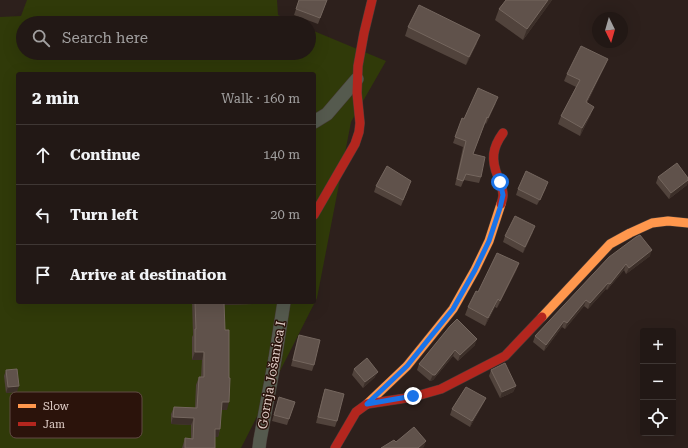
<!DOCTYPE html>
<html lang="en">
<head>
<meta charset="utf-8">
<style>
  :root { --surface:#221815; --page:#2a211e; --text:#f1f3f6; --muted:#a2a0a0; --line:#3f3734 }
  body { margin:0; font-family:"Roboto Serif",serif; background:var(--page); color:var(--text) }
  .controls { position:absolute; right:12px; bottom:12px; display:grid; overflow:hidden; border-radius:4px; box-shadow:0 4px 16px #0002 }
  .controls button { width:36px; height:36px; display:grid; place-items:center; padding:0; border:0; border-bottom:1px solid var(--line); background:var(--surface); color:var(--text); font:20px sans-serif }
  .compass { position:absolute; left:592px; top:12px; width:36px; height:36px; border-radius:50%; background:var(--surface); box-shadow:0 4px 16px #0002; rotate:175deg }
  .stop { position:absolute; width:12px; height:12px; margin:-9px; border:3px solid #1a73e8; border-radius:50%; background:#fff }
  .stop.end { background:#1a73e8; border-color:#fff; box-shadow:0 1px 4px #0008 }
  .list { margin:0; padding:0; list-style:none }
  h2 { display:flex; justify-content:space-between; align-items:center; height:52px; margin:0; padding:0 16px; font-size:17px }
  h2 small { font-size:13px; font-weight:400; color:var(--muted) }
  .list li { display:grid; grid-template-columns:26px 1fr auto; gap:12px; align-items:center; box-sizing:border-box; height:60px; padding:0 16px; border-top:1px solid var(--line) }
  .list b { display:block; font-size:15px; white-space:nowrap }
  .list em { font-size:13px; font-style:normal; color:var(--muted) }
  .icon { flex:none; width:22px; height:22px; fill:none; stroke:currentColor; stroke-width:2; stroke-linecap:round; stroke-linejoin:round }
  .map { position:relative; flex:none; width:688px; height:448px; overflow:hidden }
  .search { position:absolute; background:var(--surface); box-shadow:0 4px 16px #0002; left:16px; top:16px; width:300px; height:44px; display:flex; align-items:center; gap:10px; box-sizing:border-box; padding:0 14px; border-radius:22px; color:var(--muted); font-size:15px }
  .panel { position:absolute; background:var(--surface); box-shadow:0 4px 16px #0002; left:16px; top:72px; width:300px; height:232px; border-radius:4px }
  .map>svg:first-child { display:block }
  .green { fill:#303a09; fill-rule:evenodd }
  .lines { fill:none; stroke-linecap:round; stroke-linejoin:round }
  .street-casing { stroke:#483d39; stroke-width:14 }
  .slow-casing { stroke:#483d39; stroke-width:10 }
  .jam-casing { stroke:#483d39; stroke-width:10 }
  .street { stroke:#555a4e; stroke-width:13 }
  .slow { stroke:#ff974d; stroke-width:9 }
  .jam { stroke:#b3261e; stroke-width:9 }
  .wall { fill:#51433c }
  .shaded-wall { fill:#3c2f29 }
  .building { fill:#60524b; stroke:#74665e }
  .route { stroke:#1a73e8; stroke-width:5 }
  .labels { text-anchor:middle; stroke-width:3; stroke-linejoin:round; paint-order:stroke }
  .street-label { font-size:13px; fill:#e0cec8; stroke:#2b130b }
  .key { fill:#2b130b; stroke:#614b44; stroke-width:1 }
  .key-label { font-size:11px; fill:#e0cec8 }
</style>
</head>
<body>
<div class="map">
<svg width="688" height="448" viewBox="0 0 688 448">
  <rect width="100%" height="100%" fill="#2d201c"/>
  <path class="green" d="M27,0h250l1,15 17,8h-272v30h286v-24l77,32 -35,61 -34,176 -76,150h-241v-431l21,-1zM18,74h296v228h-296z"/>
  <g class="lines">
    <g class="street-casing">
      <g id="street">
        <polyline points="314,122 327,114 357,79"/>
        <polyline points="259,448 260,440 275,359 284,302"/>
      </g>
    </g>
    <g class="slow-casing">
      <g id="slow">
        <polyline points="542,317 610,244 630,233 652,223 668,221 688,223"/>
        <polyline points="367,404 407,366 453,309 475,270 489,241 501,204"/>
      </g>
    </g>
    <g class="jam-casing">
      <g id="jam">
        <path d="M501,204c1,-3 2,-7 2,-9 0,-6 -3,-13 -5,-18 -7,-17 -6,-29 5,-44"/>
        <polyline points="314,215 355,144 359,132 360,123 357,93 358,66 364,33 372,0"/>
        <polyline points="335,448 356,412 367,404 413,397 441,389 505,356 542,317"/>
      </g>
    </g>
    <use href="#street" class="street"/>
    <use href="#slow" class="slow"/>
    <use href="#jam" class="jam"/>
  </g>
  <g class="wall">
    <polygon points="299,0 327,0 318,24 294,15"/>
    <polygon points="506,0 552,0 523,40 495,20 499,9"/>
    <polygon points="408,27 477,43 466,65 405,36"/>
    <polygon points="608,59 605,66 587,103 591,114 580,136 558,124 561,116 576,87 564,81 567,74"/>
    <polygon points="496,103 486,124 485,123 473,154 481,177 479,183 464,180 461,187 455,185 463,147 453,143 462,118 464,119"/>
    <polygon points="658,177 688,178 688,181 687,185 669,199 656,183"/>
    <polygon points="376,186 409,187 401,206 374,192"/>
    <polygon points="546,188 537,205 516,195 518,189"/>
    <polygon points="533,232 523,253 503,242 505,236"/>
    <polygon points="650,256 626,274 624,270 607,290 606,289 588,309 584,306 565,329 562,327 544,351 533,342 535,336 609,257"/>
    <polygon points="519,263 516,271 497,308 495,307 485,326 465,315 468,307 478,292"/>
    <polygon points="192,302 254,302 253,304 224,305 227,410 221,410 220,429 218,437 215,437 215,448 182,448 185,438 191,439 191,425 171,424 171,414 174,407 195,408 196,385 199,377 201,377 202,360 192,360 192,337 193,335"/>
    <polygon points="450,326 475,345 458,361 453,356 433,380 430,381 417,370 419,364"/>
    <polygon points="299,335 314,365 312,371 291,366 297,340"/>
    <polygon points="354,369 375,377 363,388 352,375"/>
    <polygon points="6,370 17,392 6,393 4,376"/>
    <polygon points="491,370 516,386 513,392 500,398 489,376"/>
    <polygon points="325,389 337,421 335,427 316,423 323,395"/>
    <polygon points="279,397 295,402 287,425 272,421"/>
    <polygon points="486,398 483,404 470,427 450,415 452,409"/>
  </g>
  <g class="shaded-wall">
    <polygon points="548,0 552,0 523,40 527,29"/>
    <polygon points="480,35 477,43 466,65 469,57"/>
    <polygon points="608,59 605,66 583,110 586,102"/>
    <polygon points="498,97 496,103 486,124 488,118"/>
    <polygon points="594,107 591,114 580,136 582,128"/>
    <polygon points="688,180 687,185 669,199 671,193"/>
    <polygon points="535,226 533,232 523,253 525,247"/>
    <polygon points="652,250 650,256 626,274 629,268"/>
    <polygon points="519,263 516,271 497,308 500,301"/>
    <polygon points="626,264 624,270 607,290 610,284"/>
    <polygon points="608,283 606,289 588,309 590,303"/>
    <polygon points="498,299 495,307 485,326 488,318"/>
    <polygon points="586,300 584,306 565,329 567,323"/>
    <polygon points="222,302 254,302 253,304 221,305"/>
    <polygon points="564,321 562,327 544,351 546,345"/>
    <polygon points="477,339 475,345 458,361 460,355"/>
    <polygon points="455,350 453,356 433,380 430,381 433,375"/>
    <polygon points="195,352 204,352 202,360 192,360"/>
    <polygon points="378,372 375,377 363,388 365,382"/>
    <polygon points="19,386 17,392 6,393 8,387"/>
    <polygon points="516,386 513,392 500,398 502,392"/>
    <polygon points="486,398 483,404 470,427 472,421"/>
    <polygon points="222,402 229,402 227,410 219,410"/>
    <polygon points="173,417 194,418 191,425 171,424"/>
    <polygon points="215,429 220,429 218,437 212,437"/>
    <polygon points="426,441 424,447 423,448 418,448"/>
  </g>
  <g class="building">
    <polygon points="299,0 327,0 320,18 296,9"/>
    <polygon points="506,0 548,0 527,29 499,9"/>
    <polygon points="419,5 480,35 469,57 408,27"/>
    <polygon points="581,46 608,59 586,102 594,107 582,128 561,116 580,80 567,74"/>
    <polygon points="478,88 498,97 488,118 487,117 473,154 485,157 481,177 466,174 463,181 457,179 466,141 455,137 462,118 464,119"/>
    <polygon points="677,163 688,178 688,180 671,193 658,177"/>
    <polygon points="387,166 411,181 403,200 376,186"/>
    <polygon points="526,171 548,182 540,200 518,189"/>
    <polygon points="515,216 535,226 525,247 505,236"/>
    <polygon points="640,235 652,250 629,268 626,264 610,284 608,283 590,303 586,300 567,323 564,321 546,345 535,336 609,257 636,237"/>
    <polygon points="497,253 519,263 500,301 498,299 488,318 468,307 476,291 478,292"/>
    <polygon points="195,302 224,302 225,330 229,330 229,378 230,378 229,402 222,402 220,429 215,429 215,448 185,448 185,438 193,439 194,418 173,417 174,407 197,408 199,377 204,377 204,352 195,352 195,329 196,329"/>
    <polygon points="457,319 477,339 460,355 455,350 435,375 433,375 419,364 450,326"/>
    <polygon points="299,335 320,340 314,365 293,360"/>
    <polygon points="367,358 378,372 365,382 354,369"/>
    <polygon points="505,363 516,386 502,392 491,370"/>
    <polygon points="17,369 19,386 8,387 6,370"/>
    <polygon points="466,387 486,398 472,421 452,409"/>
    <polygon points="325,389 344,394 337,421 318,417"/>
    <polygon points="279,397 295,402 289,419 274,415"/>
    <polygon points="414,427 426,441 418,448 381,448 394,440 396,442"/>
  </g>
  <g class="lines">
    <polyline class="route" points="413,396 367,404 407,366 453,309 475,270 489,241 500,208 503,195 500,182"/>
  </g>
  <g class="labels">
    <g class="street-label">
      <text transform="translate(271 375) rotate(-80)" y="5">Gornja Jošanica I</text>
    </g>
  </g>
  <rect x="10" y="392" width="132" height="46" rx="6" class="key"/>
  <rect x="18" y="404" width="18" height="4" fill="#ff974d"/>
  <rect x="18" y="422" width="18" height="4" fill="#b3261e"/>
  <g class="key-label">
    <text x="43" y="410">Slow</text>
    <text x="43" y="428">Jam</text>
  </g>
</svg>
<div class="controls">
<button>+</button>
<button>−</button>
<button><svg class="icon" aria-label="locate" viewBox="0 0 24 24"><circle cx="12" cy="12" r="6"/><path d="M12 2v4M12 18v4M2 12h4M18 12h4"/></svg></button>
</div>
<svg class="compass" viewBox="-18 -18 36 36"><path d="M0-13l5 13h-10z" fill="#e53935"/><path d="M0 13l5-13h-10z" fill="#a2a0a0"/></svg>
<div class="stop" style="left:500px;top:182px"></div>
<div class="stop end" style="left:413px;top:396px"></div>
<div class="search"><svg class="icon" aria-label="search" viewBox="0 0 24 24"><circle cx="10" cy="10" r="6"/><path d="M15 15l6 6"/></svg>Search here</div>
<section class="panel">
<h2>2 min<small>Walk · 160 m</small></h2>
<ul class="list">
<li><svg class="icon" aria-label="ahead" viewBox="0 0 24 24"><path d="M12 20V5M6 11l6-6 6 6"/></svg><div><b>Continue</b></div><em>140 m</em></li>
<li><svg class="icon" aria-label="left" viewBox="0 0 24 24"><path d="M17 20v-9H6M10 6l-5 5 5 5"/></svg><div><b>Turn left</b></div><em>20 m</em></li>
<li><svg class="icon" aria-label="arrive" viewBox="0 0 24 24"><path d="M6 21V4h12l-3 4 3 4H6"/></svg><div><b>Arrive at destination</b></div></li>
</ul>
</section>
</div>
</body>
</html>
